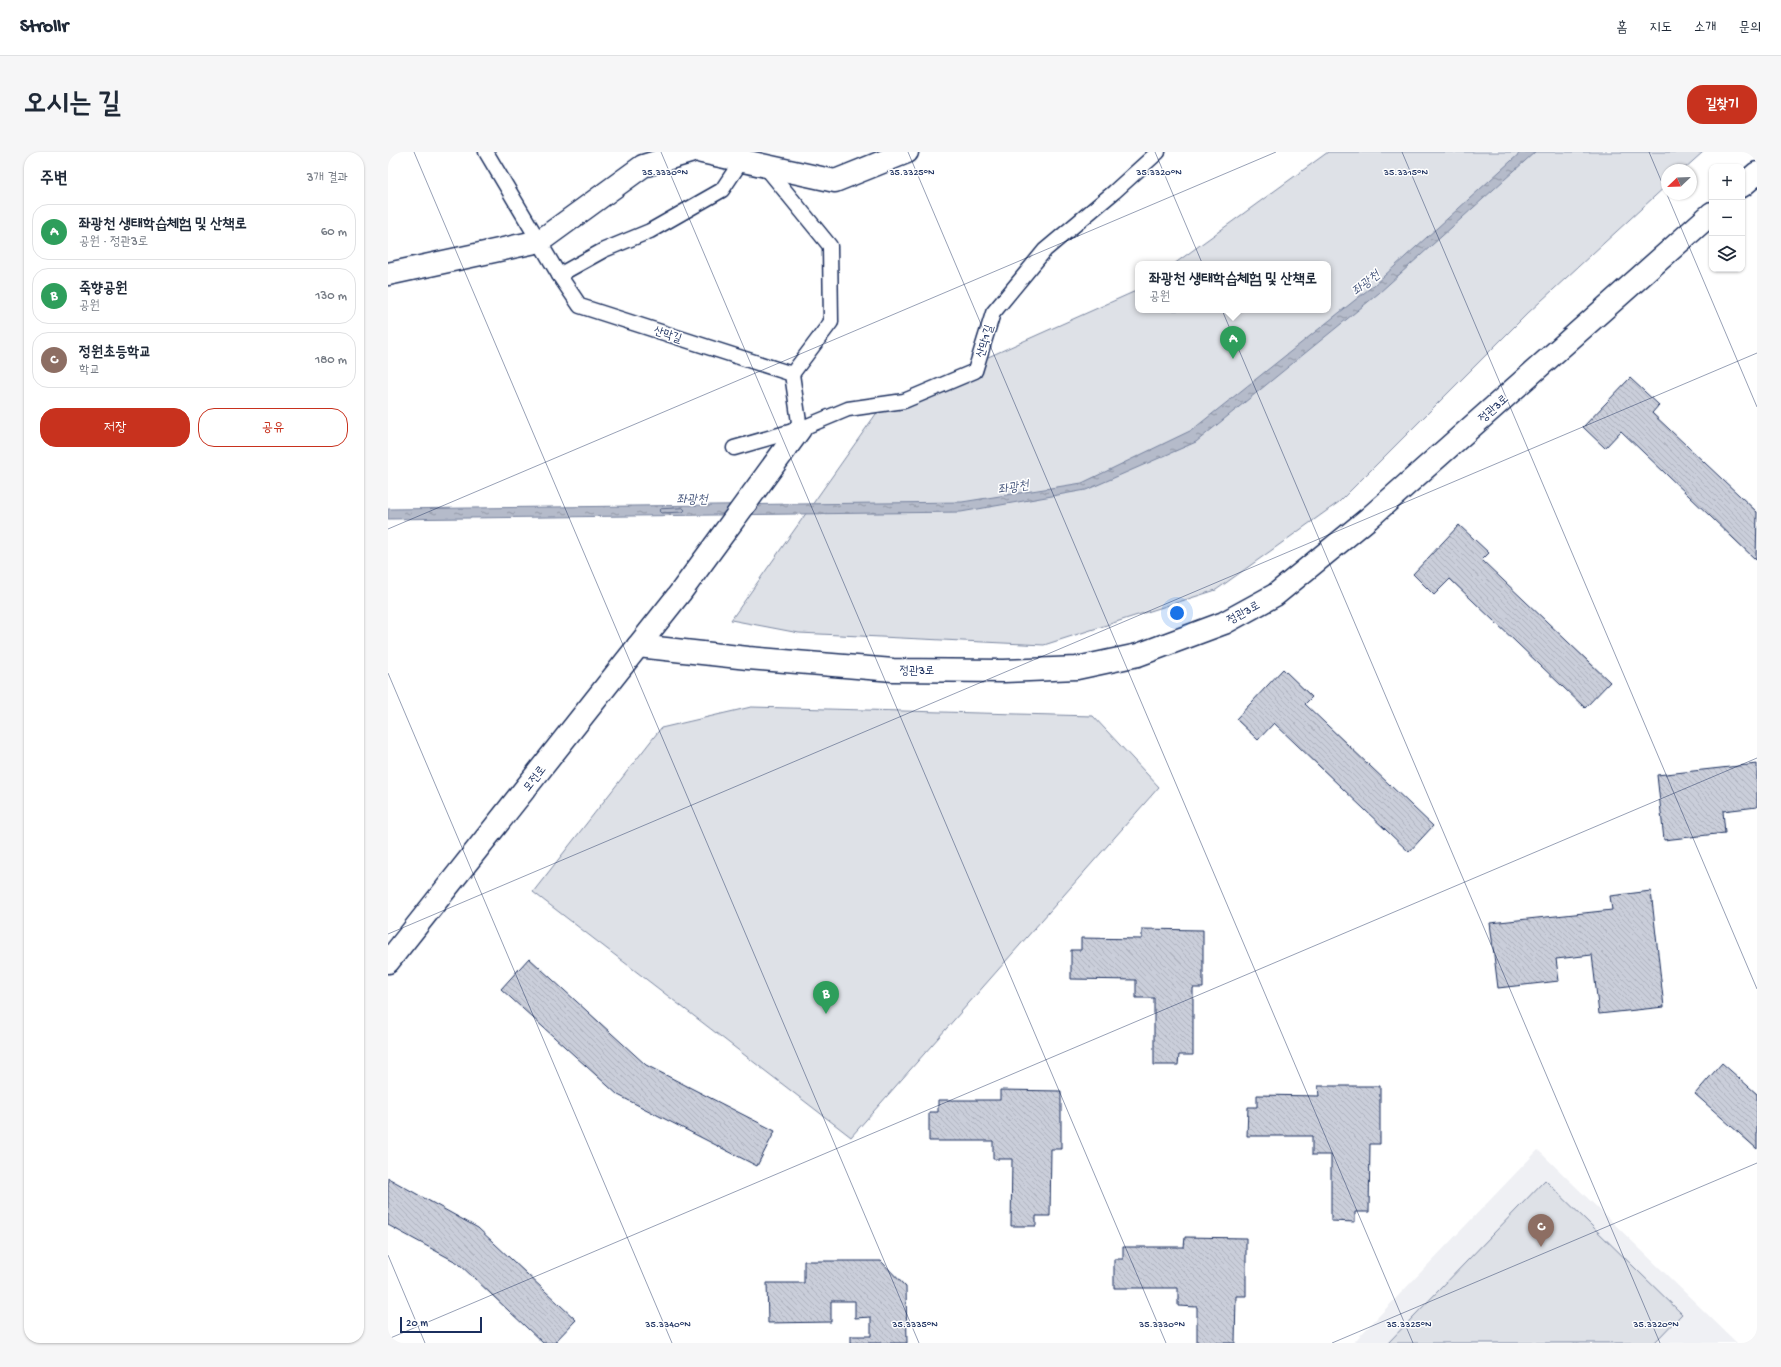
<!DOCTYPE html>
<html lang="ko">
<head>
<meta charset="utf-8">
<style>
  :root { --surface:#fff; --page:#f6f6f7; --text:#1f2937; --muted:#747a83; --line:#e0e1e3; --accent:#c8321e }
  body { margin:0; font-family:"Gochi Hand","Poor Story",sans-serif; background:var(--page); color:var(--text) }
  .controls { position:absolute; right:12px; top:12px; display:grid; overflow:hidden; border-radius:8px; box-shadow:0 1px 3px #0004 }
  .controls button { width:36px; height:36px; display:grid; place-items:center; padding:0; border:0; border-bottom:1px solid var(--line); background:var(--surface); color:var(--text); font:20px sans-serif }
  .compass { position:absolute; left:1273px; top:12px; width:36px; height:36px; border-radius:50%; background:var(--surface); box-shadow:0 1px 3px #0004; rotate:247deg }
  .scale { position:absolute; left:12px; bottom:10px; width:82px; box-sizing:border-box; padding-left:4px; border:2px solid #1b2f5e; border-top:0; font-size:11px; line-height:14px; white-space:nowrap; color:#1b2f5e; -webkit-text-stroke:3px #fff; paint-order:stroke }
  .you { position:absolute; left:789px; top:461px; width:14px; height:14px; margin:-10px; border:3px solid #fff; border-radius:50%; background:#1a73e8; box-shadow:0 0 0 6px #1a73e833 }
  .badge { display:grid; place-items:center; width:26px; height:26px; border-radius:50%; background:var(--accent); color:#fff; font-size:13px; font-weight:700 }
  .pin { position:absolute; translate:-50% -33px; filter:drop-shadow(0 1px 2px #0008) }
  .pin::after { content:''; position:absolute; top:21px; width:14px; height:12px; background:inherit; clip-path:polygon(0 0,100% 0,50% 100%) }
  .popup { position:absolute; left:747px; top:109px; width:196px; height:52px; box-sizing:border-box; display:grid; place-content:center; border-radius:8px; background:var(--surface); filter:drop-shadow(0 1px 3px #0005); font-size:13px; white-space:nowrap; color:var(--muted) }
  .popup b { font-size:15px; color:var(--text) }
  .popup::after { content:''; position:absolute; left:50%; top:100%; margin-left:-8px; border:8px solid transparent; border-top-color:var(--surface) }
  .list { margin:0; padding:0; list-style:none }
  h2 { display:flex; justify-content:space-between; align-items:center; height:52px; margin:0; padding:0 16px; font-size:17px }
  h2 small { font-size:13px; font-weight:400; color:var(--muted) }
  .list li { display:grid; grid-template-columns:26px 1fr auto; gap:12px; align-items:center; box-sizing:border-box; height:56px; margin:0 8px 8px; padding:0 8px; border:1px solid var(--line); border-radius:16px }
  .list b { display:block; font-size:15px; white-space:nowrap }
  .list p { margin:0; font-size:13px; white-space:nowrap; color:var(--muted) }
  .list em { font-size:13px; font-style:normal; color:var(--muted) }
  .actions { display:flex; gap:8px; padding:12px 16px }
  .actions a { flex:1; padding:9px 0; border:1px solid var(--accent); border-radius:16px; text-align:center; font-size:14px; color:var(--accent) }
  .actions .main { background:var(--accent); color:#fff }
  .icon { flex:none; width:22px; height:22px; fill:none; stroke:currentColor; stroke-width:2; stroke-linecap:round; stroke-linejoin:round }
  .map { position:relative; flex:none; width:1369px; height:1191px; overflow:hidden; border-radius:16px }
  header { display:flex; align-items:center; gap:24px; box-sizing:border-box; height:56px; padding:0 20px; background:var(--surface); border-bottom:1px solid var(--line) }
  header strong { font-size:19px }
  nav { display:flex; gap:22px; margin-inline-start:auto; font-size:14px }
  .intro { display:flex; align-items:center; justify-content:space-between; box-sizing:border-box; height:96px; padding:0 24px }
  h1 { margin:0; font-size:28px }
  .button { padding:10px 18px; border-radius:16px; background:var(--accent); color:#fff; font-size:14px; font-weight:700 }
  main { display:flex; gap:24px; padding:0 24px }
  aside { flex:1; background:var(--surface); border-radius:16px; box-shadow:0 1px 3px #0004 }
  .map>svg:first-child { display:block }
  .built { fill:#eff0f4 }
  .park { fill:#dee1e7; stroke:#7c88a2 }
  .water { fill:url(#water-ripples); stroke:#77839f }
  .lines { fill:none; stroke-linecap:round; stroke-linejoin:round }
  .shore { stroke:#596789; stroke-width:1 }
  .building { fill:url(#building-back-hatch); stroke:#1b2f5e }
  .service-casing { stroke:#1b2f5e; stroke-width:17 }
  .minor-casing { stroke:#1b2f5e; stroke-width:25 }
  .service { stroke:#fff; stroke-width:14 }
  .minor { stroke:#fff; stroke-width:22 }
  .ticks { fill:none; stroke:#1b2f5e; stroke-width:1; stroke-opacity:0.45 }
  .labels { text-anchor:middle; stroke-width:3; stroke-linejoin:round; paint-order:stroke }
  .street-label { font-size:12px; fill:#1b2f5e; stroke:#fff }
  .water-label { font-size:13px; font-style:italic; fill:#49597e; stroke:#fff }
  .ticks-label { font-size:10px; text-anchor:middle; fill:#1b2f5e; stroke:#fff; stroke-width:3; stroke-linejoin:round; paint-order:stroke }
</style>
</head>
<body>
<header>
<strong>Strollr</strong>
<nav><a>홈</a><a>지도</a><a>소개</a><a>문의</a></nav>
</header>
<div class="intro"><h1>오시는 길</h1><a class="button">길찾기</a></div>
<main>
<aside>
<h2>주변<small>3개 결과</small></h2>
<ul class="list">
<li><span class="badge" style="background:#2e9e5b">A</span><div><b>좌광천 생태학습체험 및 산책로</b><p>공원 · 정관3로</p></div><em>60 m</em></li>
<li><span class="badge" style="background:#2e9e5b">B</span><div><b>죽향공원</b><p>공원</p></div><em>130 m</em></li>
<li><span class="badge" style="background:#8d6e63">C</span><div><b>정원초등학교</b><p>학교</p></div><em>180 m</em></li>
</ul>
<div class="actions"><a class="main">저장</a><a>공유</a></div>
</aside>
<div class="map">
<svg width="1369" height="1191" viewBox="0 0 1369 1191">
  <defs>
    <pattern id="water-ripples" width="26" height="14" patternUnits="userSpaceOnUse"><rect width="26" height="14" fill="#b5bbca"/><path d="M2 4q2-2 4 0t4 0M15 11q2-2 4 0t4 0" fill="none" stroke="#9298a7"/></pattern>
    <pattern id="building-back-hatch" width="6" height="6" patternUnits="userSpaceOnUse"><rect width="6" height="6" fill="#caceda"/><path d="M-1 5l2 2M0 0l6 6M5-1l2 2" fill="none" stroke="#adb1be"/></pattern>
  </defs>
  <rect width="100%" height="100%" fill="#fff"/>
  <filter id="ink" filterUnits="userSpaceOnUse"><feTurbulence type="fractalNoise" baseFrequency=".025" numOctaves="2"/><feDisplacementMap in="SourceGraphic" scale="8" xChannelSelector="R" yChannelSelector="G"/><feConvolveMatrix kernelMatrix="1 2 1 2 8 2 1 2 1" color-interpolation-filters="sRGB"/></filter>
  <g filter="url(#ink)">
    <polygon class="built" points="1150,998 1349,1191 965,1191"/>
    <g class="park">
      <polygon points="940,0 1315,0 1295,18 1279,18 1279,33 1140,161 951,350 828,438 656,493 411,481 343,468 495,252 750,138 750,158 940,158 940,112 786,112"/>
      <polygon points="363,555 705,564 771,635 463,985 145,740 273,576"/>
      <polygon points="1157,1028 1294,1162 1266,1191 1000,1191"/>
    </g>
    <polygon class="water" points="1133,0 1147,0 991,141 808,290 698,338 573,360 0,367 0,357 574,350 694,331 804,278 986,133"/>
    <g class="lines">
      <polygon class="shore" points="295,356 297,358 295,360 273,361 271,359 273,357"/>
    </g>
    <g class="building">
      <polygon points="1242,226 1271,253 1264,261 1369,360 1368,408 1233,279 1217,296 1195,275"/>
      <polygon points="1071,373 1101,401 1094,408 1222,530 1197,556 1062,427 1046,443 1025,422"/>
      <polygon points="895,517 924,545 917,552 1045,674 1021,700 886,571 870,588 848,567"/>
      <polygon points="1369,612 1369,655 1335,659 1337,681 1276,688 1269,623"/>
      <polygon points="1263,739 1276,855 1211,862 1204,803 1168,807 1171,829 1110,836 1102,771 1224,758 1222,744"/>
      <polygon points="754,777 815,778 815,836 805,836 805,903 791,903 790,913 766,913 766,846 748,846 748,828 683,827 683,798 693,798 693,786 754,787"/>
      <polygon points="141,806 258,913 387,979 369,1014 230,943 113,837"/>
      <polygon points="1334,911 1369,942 1369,997 1307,942"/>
      <polygon points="930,934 992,934 992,992 982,992 981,1060 967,1060 967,1070 943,1069 943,1003 924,1003 924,984 859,984 860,955 869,955 869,943 931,944"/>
      <polygon points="612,938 673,939 673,997 663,997 662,1064 648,1064 648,1074 623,1074 624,1007 605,1007 605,989 541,989 541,960 550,960 550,948 612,948"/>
      <polygon points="0,1026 90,1076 188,1168 166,1191 155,1191 70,1111 0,1073"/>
      <polygon points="797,1085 858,1086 858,1144 848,1144 847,1191 809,1191 809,1155 790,1154 790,1136 726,1136 726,1107 735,1107 735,1095 796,1095"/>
      <polygon points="416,1109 493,1109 518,1135 519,1191 463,1191 463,1184 483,1184 483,1165 467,1166 467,1149 443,1149 443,1170 380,1171 379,1131 416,1131"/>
    </g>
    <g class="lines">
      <g class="service-casing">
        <g id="service">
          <polyline points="98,0 171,123 192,154 404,222 412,277"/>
          <polyline points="376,13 442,94 443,170 404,222"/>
          <polyline points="171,123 216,98 262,79 334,38 354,8"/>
          <polyline points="346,296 412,277 460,257 516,249 587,219 605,161 657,98 726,40 770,0"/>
        </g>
      </g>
      <g class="minor-casing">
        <g id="minor">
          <polyline points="314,0 447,29 519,0"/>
          <polyline points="1354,34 1369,21"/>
          <polyline points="0,122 152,89 255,14 302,0"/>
          <polyline points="250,494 360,506 505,518 616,519 689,516 750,503 836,471 887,443 981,366 1324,61"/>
          <polyline points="0,810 292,441 412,277"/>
        </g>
      </g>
      <use href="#service" class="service"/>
      <use href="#minor" class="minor"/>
    </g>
  </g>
  <path class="ticks" d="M26,0l505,1191M273,0l505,1191M520,0l505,1191M767,0l505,1191M1014,0l355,837M1261,0l108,255M0,377l888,-377M0,521l284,670M0,782l1369,-581M0,1103l37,88M0,1187l1369,-581M944,1191l425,-180"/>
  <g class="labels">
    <g class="street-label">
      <text transform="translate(280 182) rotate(18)" y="4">산막길</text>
      <text transform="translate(596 189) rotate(-73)" y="4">산막1길</text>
      <text transform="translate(1105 256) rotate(-42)" y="4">정관3로</text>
      <text transform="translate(855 460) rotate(-29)" y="4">정관3로</text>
      <text x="529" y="522">정관3로</text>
      <text transform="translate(146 626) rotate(-52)" y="4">모전로</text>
    </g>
    <g class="water-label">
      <text transform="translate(977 130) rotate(-39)" y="5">좌광천</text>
      <text transform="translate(625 334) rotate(-10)" y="5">좌광천</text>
      <text transform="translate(304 346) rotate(-1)" y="5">좌광천</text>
    </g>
  </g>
  <g class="ticks-label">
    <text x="277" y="23">35.3330°N</text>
    <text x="524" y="23">35.3325°N</text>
    <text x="771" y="23">35.3320°N</text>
    <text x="1018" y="23">35.3315°N</text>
    <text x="280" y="1175">35.3340°N</text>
    <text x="527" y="1175">35.3335°N</text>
    <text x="774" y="1175">35.3330°N</text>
    <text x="1021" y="1175">35.3325°N</text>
    <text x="1268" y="1175">35.3320°N</text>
  </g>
</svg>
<div class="controls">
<button>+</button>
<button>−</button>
<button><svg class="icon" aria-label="layers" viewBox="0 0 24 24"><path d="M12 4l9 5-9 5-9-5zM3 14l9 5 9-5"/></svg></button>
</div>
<svg class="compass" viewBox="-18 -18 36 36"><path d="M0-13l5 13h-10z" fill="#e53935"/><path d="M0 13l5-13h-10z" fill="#747a83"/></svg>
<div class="scale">20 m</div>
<div class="you"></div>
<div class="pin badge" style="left:845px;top:207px;background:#2e9e5b">A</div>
<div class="popup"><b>좌광천 생태학습체험 및 산책로</b>공원</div>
<div class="pin badge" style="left:438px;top:862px;background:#2e9e5b">B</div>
<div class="pin badge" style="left:1153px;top:1095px;background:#8d6e63">C</div>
</div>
</main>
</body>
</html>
